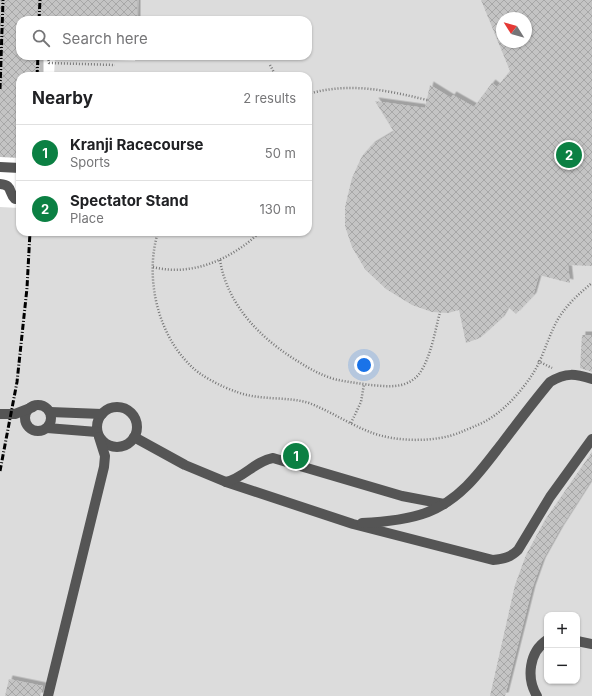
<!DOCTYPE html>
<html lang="en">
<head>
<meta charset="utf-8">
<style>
  :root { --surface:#fff; --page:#f2f2f2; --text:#202124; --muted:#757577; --line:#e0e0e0; --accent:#0b8043 }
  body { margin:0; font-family:Inter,sans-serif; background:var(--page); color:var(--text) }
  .controls { position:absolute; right:12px; bottom:12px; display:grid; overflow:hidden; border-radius:8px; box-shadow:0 1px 3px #0004 }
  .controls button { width:36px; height:36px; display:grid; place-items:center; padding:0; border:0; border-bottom:1px solid var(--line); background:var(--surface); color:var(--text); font:20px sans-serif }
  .compass { position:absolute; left:496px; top:12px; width:36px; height:36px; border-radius:50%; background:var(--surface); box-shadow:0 1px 3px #0004; rotate:307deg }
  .you { position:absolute; left:364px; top:365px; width:14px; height:14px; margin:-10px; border:3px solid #fff; border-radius:50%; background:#1a73e8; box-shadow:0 0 0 6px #1a73e833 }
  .badge { display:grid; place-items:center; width:26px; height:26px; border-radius:50%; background:var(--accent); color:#fff; font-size:13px; font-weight:700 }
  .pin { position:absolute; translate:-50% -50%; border:2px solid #fff; box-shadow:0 1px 4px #0006 }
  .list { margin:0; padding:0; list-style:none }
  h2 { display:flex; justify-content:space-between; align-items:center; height:52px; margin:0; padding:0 16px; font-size:17px }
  h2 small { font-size:13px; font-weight:400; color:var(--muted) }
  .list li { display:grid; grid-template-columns:26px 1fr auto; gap:12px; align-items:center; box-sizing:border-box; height:56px; padding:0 16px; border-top:1px solid var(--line) }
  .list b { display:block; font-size:15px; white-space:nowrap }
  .list p { margin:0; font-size:13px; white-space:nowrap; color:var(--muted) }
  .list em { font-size:13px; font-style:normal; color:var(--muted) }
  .icon { flex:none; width:22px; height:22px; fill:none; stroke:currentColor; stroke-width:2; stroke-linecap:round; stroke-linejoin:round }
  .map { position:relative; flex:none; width:592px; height:696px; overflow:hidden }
  .search { position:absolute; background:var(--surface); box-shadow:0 1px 3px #0004; left:16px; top:16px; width:296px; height:44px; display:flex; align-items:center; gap:10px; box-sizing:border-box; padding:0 14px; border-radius:12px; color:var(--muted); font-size:15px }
  .panel { position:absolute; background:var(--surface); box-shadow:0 1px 3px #0004; left:16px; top:72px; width:296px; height:164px; border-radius:12px }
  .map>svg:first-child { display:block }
  .grass { fill:#dcdcdc; fill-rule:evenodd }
  .building { fill:url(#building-cross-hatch); fill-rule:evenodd; filter:url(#shadow) }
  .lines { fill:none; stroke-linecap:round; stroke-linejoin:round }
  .path { stroke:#777; stroke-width:2.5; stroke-dasharray:1 2; stroke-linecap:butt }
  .minor { stroke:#555; stroke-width:10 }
  .rail { stroke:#000; stroke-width:3; stroke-dasharray:6 2 1 2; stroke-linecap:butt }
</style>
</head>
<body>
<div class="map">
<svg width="592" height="696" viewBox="0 0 592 696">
  <defs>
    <pattern id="building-cross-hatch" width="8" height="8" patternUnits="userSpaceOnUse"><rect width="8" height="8" fill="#c4c4c4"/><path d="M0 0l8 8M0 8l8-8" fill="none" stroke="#a7a7a7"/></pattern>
    <filter id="shadow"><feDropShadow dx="3.5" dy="-3.5" stdDeviation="0" flood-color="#0004"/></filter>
  </defs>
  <rect width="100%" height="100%" fill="#fff"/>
  <path class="grass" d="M139,0h453v696h-592v-489l20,1v24h288v-156h-254l1,-18 80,3 1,-5h172v-36h-170zM502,18h24v24h-24zM547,615h30v66h-30z"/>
  <g class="building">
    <polygon points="0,0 137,0 137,20 20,20 20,56 40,56 40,76 20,76 20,158 0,157"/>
    <path d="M481,0h111v266l-24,-1 2,18 -31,-8 -6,21 -17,18 -8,-7 -7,12 -21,19 -14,5 -7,-33 -11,3 -16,-1 -20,-7 -26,-16 -21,-20 -13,-22 -7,-21v-19l7,-29 10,-22 10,-11 22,-13 -19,-31 50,7 5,-23 21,13 2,-3 21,12 18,-24 5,4 13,-16zM502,18h24v24h-24z"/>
    <polygon points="582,335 592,335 592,372 580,368"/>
    <polygon points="592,452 592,479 560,529 542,561 532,589 505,696 490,696 515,585 526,555 545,520"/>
    <polygon points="9,679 43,686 40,696 5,696"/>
  </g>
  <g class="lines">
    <g class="path">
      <polyline points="48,57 49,63 115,65"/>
      <polyline points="270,65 276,76"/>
      <path d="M308,94c41,-12 78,-4 119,6"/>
      <path d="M158,232c-13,43 -2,98 30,131 10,12 34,24 49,29 24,9 50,4 72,11 21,8 40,21 61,29 24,10 66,11 91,0 7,-3 15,-6 23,-10 19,-10 36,-29 48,-47 9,-13 14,-31 21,-46 8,-19 23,-33 39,-46"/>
      <path d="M220,260c7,45 41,79 79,102 11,7 22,13 35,17 12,3 24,4 36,6 15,1 31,4 44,-6 15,-11 21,-48 26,-67"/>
      <path d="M153,267c39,10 79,-8 107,-35"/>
      <polyline points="538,361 552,368"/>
      <polyline points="351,423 361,402 364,384"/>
    </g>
    <g class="minor">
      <polyline points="0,167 20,168"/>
      <path d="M0,184c13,1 8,8 15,15h5"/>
      <circle cx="38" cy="418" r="13"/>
      <circle cx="117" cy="427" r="20"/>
      <polyline points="50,412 102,414"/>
      <polyline points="0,414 15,414 33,407"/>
      <polyline points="47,428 97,432"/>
      <path d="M134,437l51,28 41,17 127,42 140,36c11,-1 18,-3 25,-10l32,-53 42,-58"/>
      <path d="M226,482c18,-4 29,-21 47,-24l129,38 42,8"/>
      <path d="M362,523c23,-1 45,-3 66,-11 34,-13 54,-43 75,-70 16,-21 31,-41 47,-60 16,-10 26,-8 42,-3"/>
      <polyline points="577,641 592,644"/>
      <polyline points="48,696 104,467 105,456 99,437"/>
      <path d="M537,696c-11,-18 -8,-44 10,-56"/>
    </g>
    <g class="rail">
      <polyline points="39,20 40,0"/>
      <polyline points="37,76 38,56"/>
      <polyline points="0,89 3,0"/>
      <polyline points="0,471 17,382 27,288 30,232"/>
    </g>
  </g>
</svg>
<div class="controls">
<button>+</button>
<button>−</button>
</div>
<svg class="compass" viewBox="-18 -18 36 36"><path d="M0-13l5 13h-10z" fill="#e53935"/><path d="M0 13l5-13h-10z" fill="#757577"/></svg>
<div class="you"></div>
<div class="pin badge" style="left:296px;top:456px">1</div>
<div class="pin badge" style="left:569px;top:155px">2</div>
<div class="search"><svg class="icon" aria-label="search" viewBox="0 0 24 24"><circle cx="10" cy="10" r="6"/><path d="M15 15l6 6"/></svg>Search here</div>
<section class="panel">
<h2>Nearby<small>2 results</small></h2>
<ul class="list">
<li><span class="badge">1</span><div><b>Kranji Racecourse</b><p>Sports</p></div><em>50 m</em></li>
<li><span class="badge">2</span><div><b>Spectator Stand</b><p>Place</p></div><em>130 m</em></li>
</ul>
</section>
</div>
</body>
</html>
